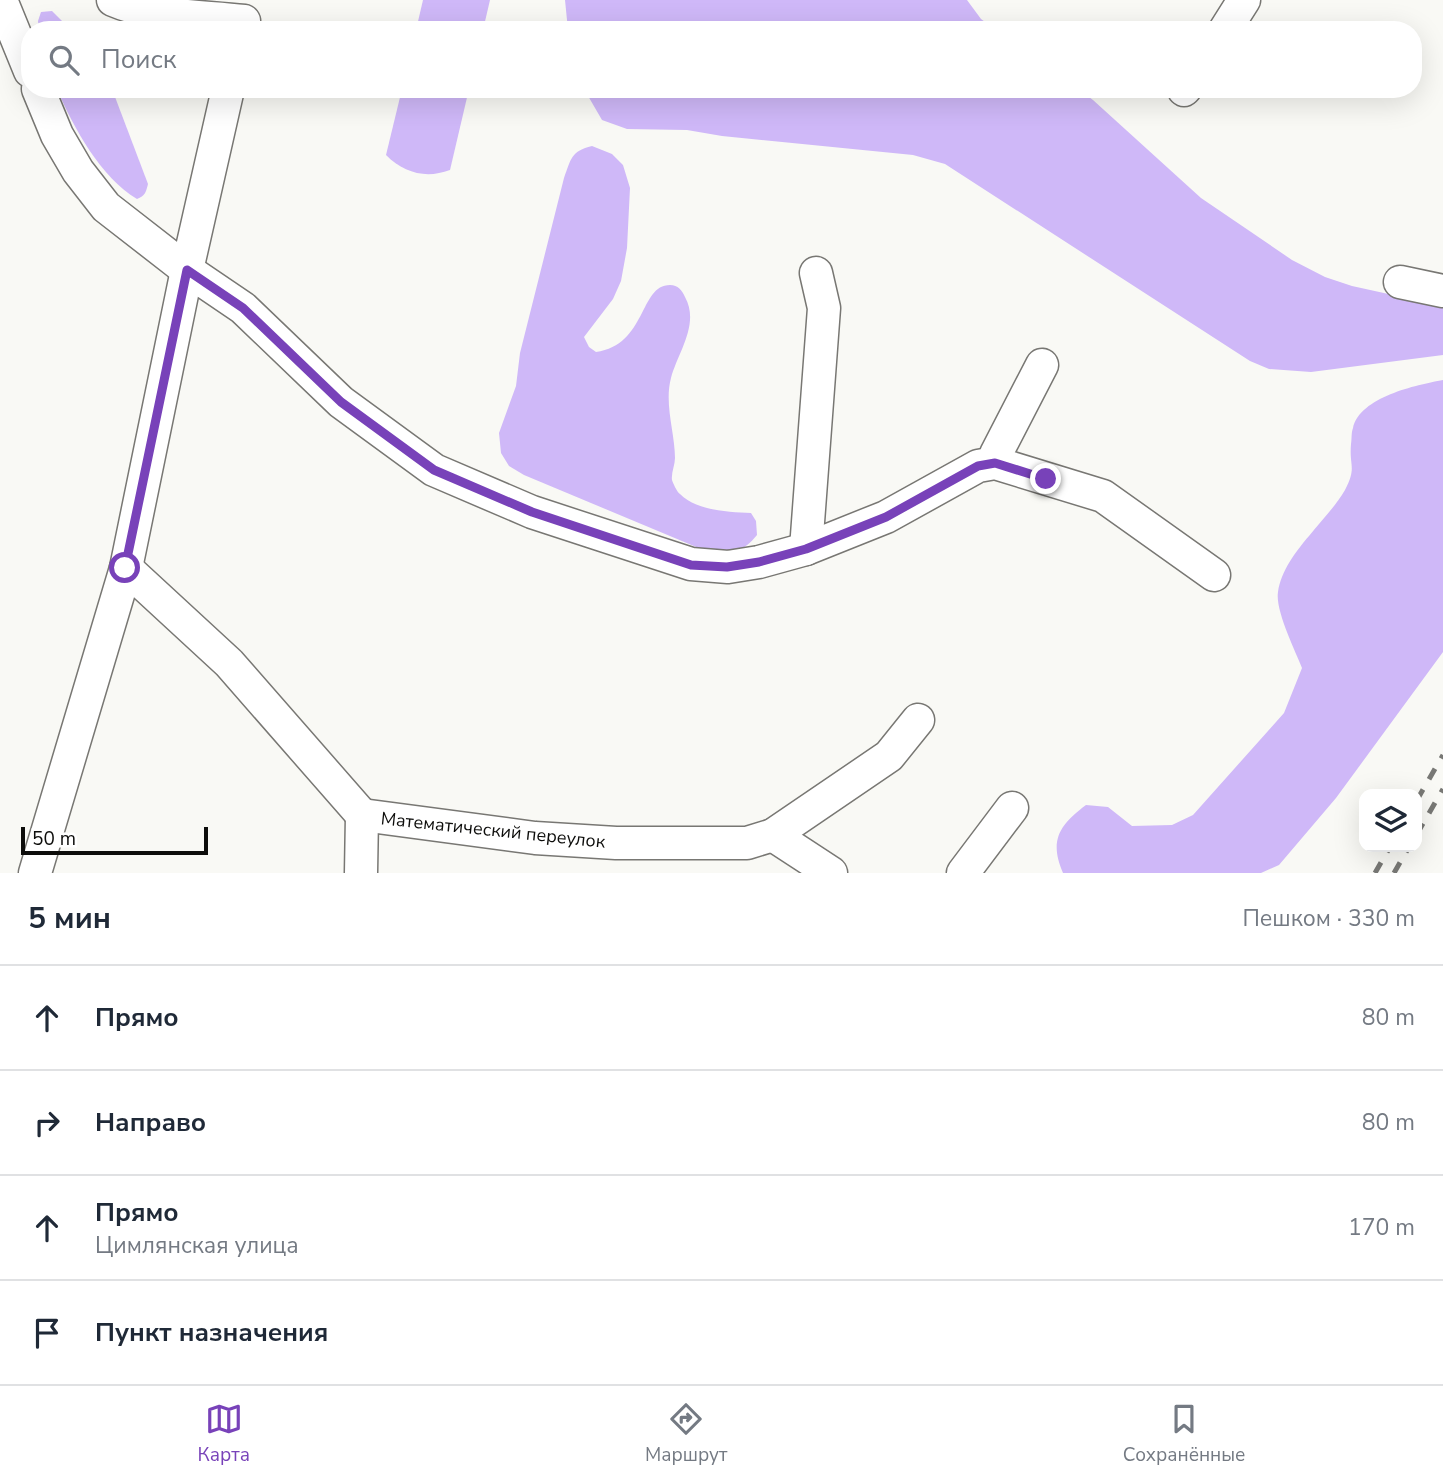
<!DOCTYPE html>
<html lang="ru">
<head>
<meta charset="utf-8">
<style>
  :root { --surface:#fff; --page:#f2f2f3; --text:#1f2937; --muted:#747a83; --line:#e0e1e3; --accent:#7842b9 }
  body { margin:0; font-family:"Nunito Sans",sans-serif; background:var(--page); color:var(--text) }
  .controls { position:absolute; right:21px; bottom:21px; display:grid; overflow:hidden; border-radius:14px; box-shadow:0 7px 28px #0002 }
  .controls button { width:63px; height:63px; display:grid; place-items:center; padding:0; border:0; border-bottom:2px solid var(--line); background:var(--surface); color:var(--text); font:35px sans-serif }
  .scale { position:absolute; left:21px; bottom:18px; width:187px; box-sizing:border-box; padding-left:7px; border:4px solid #0d0d0b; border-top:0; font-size:19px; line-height:24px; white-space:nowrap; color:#0d0d0b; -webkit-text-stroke:5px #fff; paint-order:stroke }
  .stop { position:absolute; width:21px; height:21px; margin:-16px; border:5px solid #7842b9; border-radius:50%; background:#fff }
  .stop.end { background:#7842b9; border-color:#fff; box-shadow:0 2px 7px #0008 }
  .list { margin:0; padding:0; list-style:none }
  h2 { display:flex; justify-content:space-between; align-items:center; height:91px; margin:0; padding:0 28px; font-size:30px }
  h2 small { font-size:23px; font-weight:400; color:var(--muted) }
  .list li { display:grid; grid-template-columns:46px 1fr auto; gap:21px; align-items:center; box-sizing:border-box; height:105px; padding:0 28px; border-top:2px solid var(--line) }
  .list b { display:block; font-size:26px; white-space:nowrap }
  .list p { margin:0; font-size:23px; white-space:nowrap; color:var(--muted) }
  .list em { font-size:23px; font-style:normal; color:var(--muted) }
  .icon { flex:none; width:38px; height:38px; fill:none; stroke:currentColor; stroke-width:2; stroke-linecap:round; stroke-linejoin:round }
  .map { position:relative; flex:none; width:1443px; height:873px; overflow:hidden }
  .search { position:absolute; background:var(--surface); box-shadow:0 7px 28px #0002; left:21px; right:21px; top:21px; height:77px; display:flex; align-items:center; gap:18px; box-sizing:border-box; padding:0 24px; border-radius:28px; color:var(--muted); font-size:26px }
  .sheet { height:511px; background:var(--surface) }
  nav { display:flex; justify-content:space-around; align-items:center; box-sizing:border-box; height:98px; border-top:2px solid var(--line); background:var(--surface); font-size:19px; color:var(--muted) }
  nav a { display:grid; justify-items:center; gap:4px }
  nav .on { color:var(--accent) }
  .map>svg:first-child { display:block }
  .green { fill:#cfb8f8 }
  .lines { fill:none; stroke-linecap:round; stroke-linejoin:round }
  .minor-casing { stroke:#787773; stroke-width:35 }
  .minor { stroke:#fff; stroke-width:32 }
  .rail { stroke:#787875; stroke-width:5; stroke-dasharray:12 12; stroke-linecap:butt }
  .route { stroke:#7842b9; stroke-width:9 }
  .labels { text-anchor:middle; stroke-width:6; stroke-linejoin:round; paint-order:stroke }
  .street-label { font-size:18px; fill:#0d0d0b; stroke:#fff }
</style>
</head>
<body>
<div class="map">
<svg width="1443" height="873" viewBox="0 0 1443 873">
  <rect width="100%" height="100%" fill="#f9f9f5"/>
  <g class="green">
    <polygon points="423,0 490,0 483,30 416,30"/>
    <polygon points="565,0 967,0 981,19 996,30 568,30"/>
    <polygon points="52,11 71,30 39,30 38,21 41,12"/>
    <path d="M57,89h55l36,95c-2,8 -3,12 -11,15 -36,-21 -64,-72 -80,-110z"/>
    <path d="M402,89h67l-19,81c-24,9 -46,3 -64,-15z"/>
    <polygon points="584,89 1078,89 1093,100 1201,198 1292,260 1325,277 1352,286 1443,306 1443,355 1311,372 1269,369 1250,361 945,164 913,155 722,136 687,130 627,129 602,120"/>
    <path d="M592,146l20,8 11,11 7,23 -3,60 -6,33 -8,18 -29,38 5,10 7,5c51,-7 43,-67 74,-67 8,0 12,5 15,12 15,27 -7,55 -14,81 -7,26 4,55 4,80 0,7 -4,15 -3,22 1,3 5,12 8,14 17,17 49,18 71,19l5,8 1,14c-13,16 -24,19 -44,19l-189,-79 -15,-9 -8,-13 -2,-20 17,-47 4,-33 44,-175c7,-19 7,-27 28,-32z"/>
    <path d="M1443,380v272l-107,146 -57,67 -18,8h-198c-14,-32 -4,-48 23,-68l22,2 24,19 40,-1 21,-10 91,-102 18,-45c-7,-18 -27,-58 -24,-76 3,-21 18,-41 31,-56 12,-15 26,-29 36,-46 12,-23 4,-23 6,-46 1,-5 0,-11 2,-16 7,-31 63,-43 90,-48z"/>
  </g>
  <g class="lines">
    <g class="minor-casing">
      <g id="minor">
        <polyline points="1,0 30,71"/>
        <path d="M113,0c39,17 88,16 131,21"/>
        <polyline points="1225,30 1244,0"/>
        <polyline points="38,89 57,135 78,171 106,207 187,270 243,308 341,402 434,470 532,512 691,564 728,567 759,562 806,549 886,517 978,466 995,463 1103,496 1214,575"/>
        <polyline points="1184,90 1185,89"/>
        <polyline points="1400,282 1443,291"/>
        <polyline points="995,463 996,454 1042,365"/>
        <polyline points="806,549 824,308 816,273"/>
        <polyline points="126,568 229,663 362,815"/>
        <polyline points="362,815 535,838 616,843 747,843 773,835 889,756 918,720"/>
        <polyline points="773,835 831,873"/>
        <polyline points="35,873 126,568 187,270 228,89"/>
        <polyline points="361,873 362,815"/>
        <polyline points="963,873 1012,808"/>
      </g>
    </g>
    <use href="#minor" class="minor"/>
    <g class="rail">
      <polyline points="1417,800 1443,755"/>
      <polyline points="1417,834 1443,789"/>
      <polyline points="1375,873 1390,847"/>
      <polyline points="1394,873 1409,847"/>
    </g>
  </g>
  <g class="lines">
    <polyline class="route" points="125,568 187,270 243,308 341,402 434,470 532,512 691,565 727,567 759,562 806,549 886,517 978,466 995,463 1046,479"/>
  </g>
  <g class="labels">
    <g class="street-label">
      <text transform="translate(493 830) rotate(6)" y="6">Математический переулок</text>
    </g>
  </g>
</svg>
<div class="controls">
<button><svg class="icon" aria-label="layers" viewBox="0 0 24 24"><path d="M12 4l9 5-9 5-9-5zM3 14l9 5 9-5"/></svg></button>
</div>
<div class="scale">50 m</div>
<div class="stop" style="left:125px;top:568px"></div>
<div class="stop end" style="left:1046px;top:479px"></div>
<div class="search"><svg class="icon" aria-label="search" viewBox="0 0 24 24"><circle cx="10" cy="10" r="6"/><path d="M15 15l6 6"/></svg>Поиск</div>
</div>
<section class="sheet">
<h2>5 мин<small>Пешком · 330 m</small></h2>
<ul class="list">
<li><svg class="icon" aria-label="ahead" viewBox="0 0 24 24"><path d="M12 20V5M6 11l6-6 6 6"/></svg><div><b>Прямо</b></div><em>80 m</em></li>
<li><svg class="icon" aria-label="right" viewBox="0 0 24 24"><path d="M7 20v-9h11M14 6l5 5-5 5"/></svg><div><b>Направо</b></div><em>80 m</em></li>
<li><svg class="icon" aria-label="ahead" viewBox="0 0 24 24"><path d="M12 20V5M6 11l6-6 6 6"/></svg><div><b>Прямо</b><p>Цимлянская улица</p></div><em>170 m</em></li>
<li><svg class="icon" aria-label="arrive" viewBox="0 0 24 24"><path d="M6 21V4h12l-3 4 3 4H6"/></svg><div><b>Пункт назначения</b></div></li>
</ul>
</section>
<nav>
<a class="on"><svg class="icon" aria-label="map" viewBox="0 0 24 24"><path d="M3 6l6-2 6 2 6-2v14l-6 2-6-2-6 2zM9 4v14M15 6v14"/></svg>Карта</a>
<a><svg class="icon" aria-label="directions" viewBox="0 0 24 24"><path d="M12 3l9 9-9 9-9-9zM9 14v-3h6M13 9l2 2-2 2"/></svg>Маршрут</a>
<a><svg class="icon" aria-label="saved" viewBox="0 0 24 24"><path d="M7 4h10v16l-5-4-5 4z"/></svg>Сохранённые</a>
</nav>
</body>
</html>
